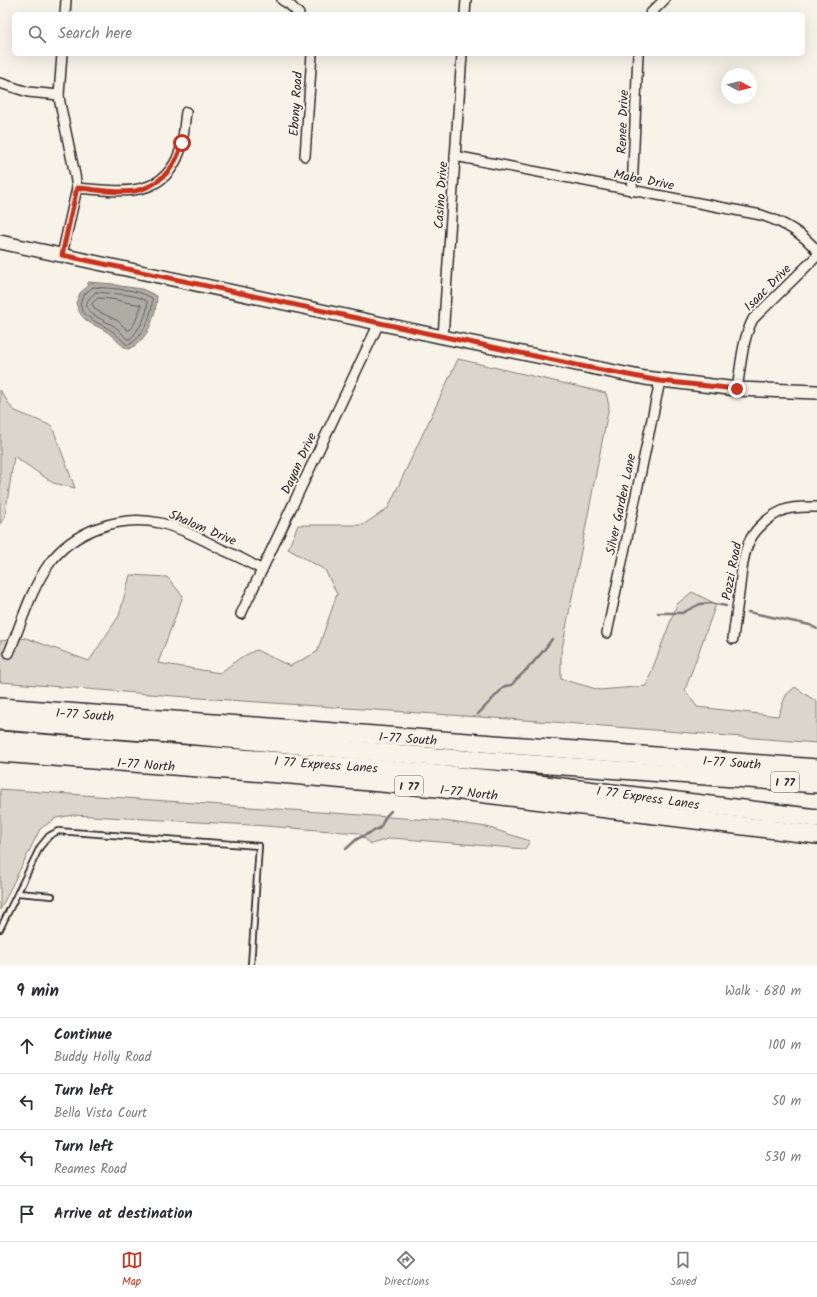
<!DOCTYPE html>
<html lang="en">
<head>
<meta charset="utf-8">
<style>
  :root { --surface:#fff; --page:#f2f2f3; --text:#2b2b33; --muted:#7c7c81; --line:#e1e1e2; --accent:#c8321e }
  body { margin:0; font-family:Kalam,sans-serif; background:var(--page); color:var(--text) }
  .compass { position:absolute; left:721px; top:68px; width:36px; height:36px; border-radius:50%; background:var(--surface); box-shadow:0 4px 16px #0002; rotate:97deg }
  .stop { position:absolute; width:12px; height:12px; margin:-9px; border:3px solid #c8321e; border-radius:50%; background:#fff }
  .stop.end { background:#c8321e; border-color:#fff; box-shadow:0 1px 4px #0008 }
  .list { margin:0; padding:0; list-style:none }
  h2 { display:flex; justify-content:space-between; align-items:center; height:52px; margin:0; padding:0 16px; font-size:17px }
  h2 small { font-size:13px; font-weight:400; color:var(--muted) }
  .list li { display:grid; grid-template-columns:26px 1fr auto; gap:12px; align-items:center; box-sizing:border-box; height:56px; padding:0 16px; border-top:1px solid var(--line) }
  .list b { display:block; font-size:15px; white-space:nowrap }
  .list p { margin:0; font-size:13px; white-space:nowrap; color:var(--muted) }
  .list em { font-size:13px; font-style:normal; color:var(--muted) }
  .icon { flex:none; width:22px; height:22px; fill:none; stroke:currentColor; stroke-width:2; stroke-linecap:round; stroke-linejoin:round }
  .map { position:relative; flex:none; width:817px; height:965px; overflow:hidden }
  .search { position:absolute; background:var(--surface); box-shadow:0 4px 16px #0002; left:12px; right:12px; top:12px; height:44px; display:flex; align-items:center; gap:10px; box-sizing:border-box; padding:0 14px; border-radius:6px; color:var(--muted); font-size:15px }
  .sheet { height:276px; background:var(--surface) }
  nav { display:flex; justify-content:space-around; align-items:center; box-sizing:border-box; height:56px; border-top:1px solid var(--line); background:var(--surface); font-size:11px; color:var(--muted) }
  nav a { display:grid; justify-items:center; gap:2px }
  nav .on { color:var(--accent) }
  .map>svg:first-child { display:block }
  .green { fill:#dad6cc; stroke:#82807c }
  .water { fill:#afaca4; stroke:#7a7874 }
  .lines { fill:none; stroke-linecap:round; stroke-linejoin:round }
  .shore { stroke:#605f5b; stroke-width:1 }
  .stream { stroke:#7a7874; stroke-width:2.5 }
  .lane-casing { stroke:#2b2b2b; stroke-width:8 }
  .street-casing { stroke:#2b2b2b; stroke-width:12 }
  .secondary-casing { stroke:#2b2b2b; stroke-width:16 }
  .highway-casing { stroke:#2b2b2b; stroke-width:20 }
  .lane { stroke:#f7f3e8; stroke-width:4.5 }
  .street { stroke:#f7f3e8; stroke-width:9 }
  .secondary { stroke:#f7f3e8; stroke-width:13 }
  .highway { stroke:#f7f3e8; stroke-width:17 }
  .route { stroke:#c8321e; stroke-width:5 }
  .labels { text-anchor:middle; stroke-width:4; stroke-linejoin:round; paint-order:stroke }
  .shield { fill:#f7f3e8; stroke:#686764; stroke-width:1 }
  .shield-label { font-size:12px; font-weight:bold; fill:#2b2b2b }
  .street-label { font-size:13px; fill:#2b2b2b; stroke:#f7f3e8 }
</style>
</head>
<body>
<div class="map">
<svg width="817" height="965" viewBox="0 0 817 965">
  <rect width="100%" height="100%" fill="#f7f3e8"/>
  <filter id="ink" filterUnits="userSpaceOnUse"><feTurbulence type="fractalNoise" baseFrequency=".025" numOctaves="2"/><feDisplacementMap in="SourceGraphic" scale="8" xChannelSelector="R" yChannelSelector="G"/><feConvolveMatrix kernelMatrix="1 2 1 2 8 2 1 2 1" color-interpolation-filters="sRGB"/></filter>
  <g filter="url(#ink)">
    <g class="green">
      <polygon points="458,359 606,393 609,406 561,654 561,679 600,690 646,686 677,604 692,592 716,604 685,690 697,707 778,716 786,695 795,687 817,702 817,743 553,722 199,698 0,682 0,641 26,638 89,661 119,616 130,575 167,577 183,596 158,663 220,673 240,658 256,650 290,666 317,652 337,594 325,570 288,549 298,525 363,525 388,508"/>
      <polygon points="0,390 13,410 52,426 75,488 53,483 14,456 5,516 0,524"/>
      <polygon points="0,789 444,821 487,827 530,841 525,849 392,838 371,844 358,833 252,825 73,815 56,818 40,829 0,910"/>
    </g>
    <path class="water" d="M88,282l25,2 7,2 22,3 15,7c-1,19 -9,46 -29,53 -7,-3 -11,-9 -17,-14 -15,-13 -28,-8 -35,-32l4,-10 7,-6z"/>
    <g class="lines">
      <g class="shore">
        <path d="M93,287c20,2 42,1 59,11 2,14 -10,42 -24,47 -7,-4 -11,-11 -17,-15 -10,-6 -41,-17 -27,-35 2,-3 6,-5 9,-8z"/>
        <path d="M96,292c16,2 37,1 51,9 2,13 -8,29 -17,38h-3c-4,-4 -8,-10 -13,-13 -15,-9 -42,-16 -18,-34z"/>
        <polygon points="98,298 111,299 141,305 141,307 135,322 130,330 127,330 118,321 96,310 92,304"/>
      </g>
      <g class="stream">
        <polyline points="748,612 810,625 817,629"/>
        <polyline points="658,613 682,613 700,604 710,603 726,606"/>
        <path d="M478,714l27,-28 7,-1c3,-6 9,-9 13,-14 10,-10 19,-20 27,-32"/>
        <polyline points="346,849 357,839 380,828 386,816 391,811"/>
      </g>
      <g class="lane-casing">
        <g id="lane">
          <polyline points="18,893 52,896"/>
          <polyline points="0,929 40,847 49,836 58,831 259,846 251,965"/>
        </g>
      </g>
      <g class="street-casing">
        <g id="street">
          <polyline points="282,0 290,5 299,14"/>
          <polyline points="65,14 66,0"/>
          <polyline points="465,14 466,0"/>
          <polyline points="650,14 664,0"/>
          <polyline points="62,54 59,95 60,103 75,175 77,188 62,255"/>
          <polyline points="0,83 28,92 59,95"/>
          <polyline points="305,156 312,54"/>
          <path d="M455,156l306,59c22,7 41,17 56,36"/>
          <path d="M77,188c40,3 86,13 103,-37 4,-12 4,-26 6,-39"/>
          <polyline points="632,191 638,54"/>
          <polyline points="443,337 462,54"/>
          <path d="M737,389c4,-23 5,-49 16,-70l64,-63"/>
          <polyline points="241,614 379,323"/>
          <polyline points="607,633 660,381"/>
          <path d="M733,639c2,-18 5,-36 7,-54 2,-15 3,-32 10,-45 6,-12 21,-25 34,-30 10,-4 22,-3 33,-3"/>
          <path d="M9,653c12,-29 22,-64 40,-89 24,-33 71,-50 111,-41 21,5 42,16 61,26 14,6 28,13 41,21"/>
        </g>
      </g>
      <g class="secondary-casing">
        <polyline id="secondary" points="0,242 443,337 645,378 737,389 817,392"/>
      </g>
      <g class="highway-casing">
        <g id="highway">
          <polyline points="0,707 817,768"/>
          <polyline points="0,721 184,735 436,757 817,784"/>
          <polyline points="0,740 361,767 513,781 817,818"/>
          <polyline points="0,753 291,775 437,788 817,835"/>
        </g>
      </g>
      <use href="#lane" class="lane"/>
      <use href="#street" class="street"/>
      <use href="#secondary" class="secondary"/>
      <use href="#highway" class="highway"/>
    </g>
  </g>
  <g class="lines" filter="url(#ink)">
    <path class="route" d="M182,143c-6,24 -22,43 -47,48 -17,3 -41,-2 -58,-3l-15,67 524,112 74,14 77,8"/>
  </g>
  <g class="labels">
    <g class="shield">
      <rect x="771" y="772" width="28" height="20" rx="3"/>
      <rect x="395" y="776" width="28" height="20" rx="3"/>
    </g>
    <g class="shield-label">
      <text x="785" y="786">I 77</text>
      <text x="409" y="790">I 77</text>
    </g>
    <g class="street-label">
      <text transform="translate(295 104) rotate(-86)" y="5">Ebony Road</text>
      <text transform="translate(622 122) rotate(-88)" y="5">Renee Drive</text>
      <text transform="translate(644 179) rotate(11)" y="5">Mabe Drive</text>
      <text transform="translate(440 195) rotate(-86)" y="5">Casino Drive</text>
      <text transform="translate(767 287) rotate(-45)" y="5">Isaac Drive</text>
      <text transform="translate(298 463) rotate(-65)" y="5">Dayan Drive</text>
      <text transform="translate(620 504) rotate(-78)" y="5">Silver Garden Lane</text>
      <text transform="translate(203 527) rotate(23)" y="5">Shalom Drive</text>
      <text transform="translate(731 571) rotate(-79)" y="5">Pozzi Road</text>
      <text transform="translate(85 714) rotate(4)" y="5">I-77 South</text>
      <text transform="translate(408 738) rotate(4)" y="5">I-77 South</text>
      <text transform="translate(732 762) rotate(4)" y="5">I-77 South</text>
      <text transform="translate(146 764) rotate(4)" y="5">I-77 North</text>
      <text transform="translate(326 764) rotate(4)" y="5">I 77 Express Lanes</text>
      <text transform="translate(469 792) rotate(6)" y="5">I-77 North</text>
      <text transform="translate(648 797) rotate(8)" y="5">I 77 Express Lanes</text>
    </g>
  </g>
</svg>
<svg class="compass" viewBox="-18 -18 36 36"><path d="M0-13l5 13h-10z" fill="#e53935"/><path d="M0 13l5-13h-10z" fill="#7c7c81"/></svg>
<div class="stop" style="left:182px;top:143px"></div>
<div class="stop end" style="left:737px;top:389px"></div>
<div class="search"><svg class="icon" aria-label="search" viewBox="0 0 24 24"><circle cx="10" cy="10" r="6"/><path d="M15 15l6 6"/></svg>Search here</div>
</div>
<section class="sheet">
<h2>9 min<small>Walk · 680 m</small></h2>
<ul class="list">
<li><svg class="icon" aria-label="ahead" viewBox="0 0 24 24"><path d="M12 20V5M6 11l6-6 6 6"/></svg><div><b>Continue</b><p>Buddy Holly Road</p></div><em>100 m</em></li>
<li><svg class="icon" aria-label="left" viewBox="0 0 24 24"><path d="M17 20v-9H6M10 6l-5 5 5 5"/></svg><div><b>Turn left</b><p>Bella Vista Court</p></div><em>50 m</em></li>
<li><svg class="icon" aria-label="left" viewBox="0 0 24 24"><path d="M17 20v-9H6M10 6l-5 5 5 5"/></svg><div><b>Turn left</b><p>Reames Road</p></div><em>530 m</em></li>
<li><svg class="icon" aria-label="arrive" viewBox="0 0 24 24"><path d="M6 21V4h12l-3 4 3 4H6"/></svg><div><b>Arrive at destination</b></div></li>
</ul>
</section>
<nav>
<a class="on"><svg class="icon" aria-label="map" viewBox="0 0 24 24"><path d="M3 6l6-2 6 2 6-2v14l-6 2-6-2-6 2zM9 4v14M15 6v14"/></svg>Map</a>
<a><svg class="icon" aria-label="directions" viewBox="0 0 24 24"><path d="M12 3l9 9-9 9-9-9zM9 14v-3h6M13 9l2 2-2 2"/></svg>Directions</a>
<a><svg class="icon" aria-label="saved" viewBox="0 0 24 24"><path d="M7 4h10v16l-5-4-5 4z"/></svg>Saved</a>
</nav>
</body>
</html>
